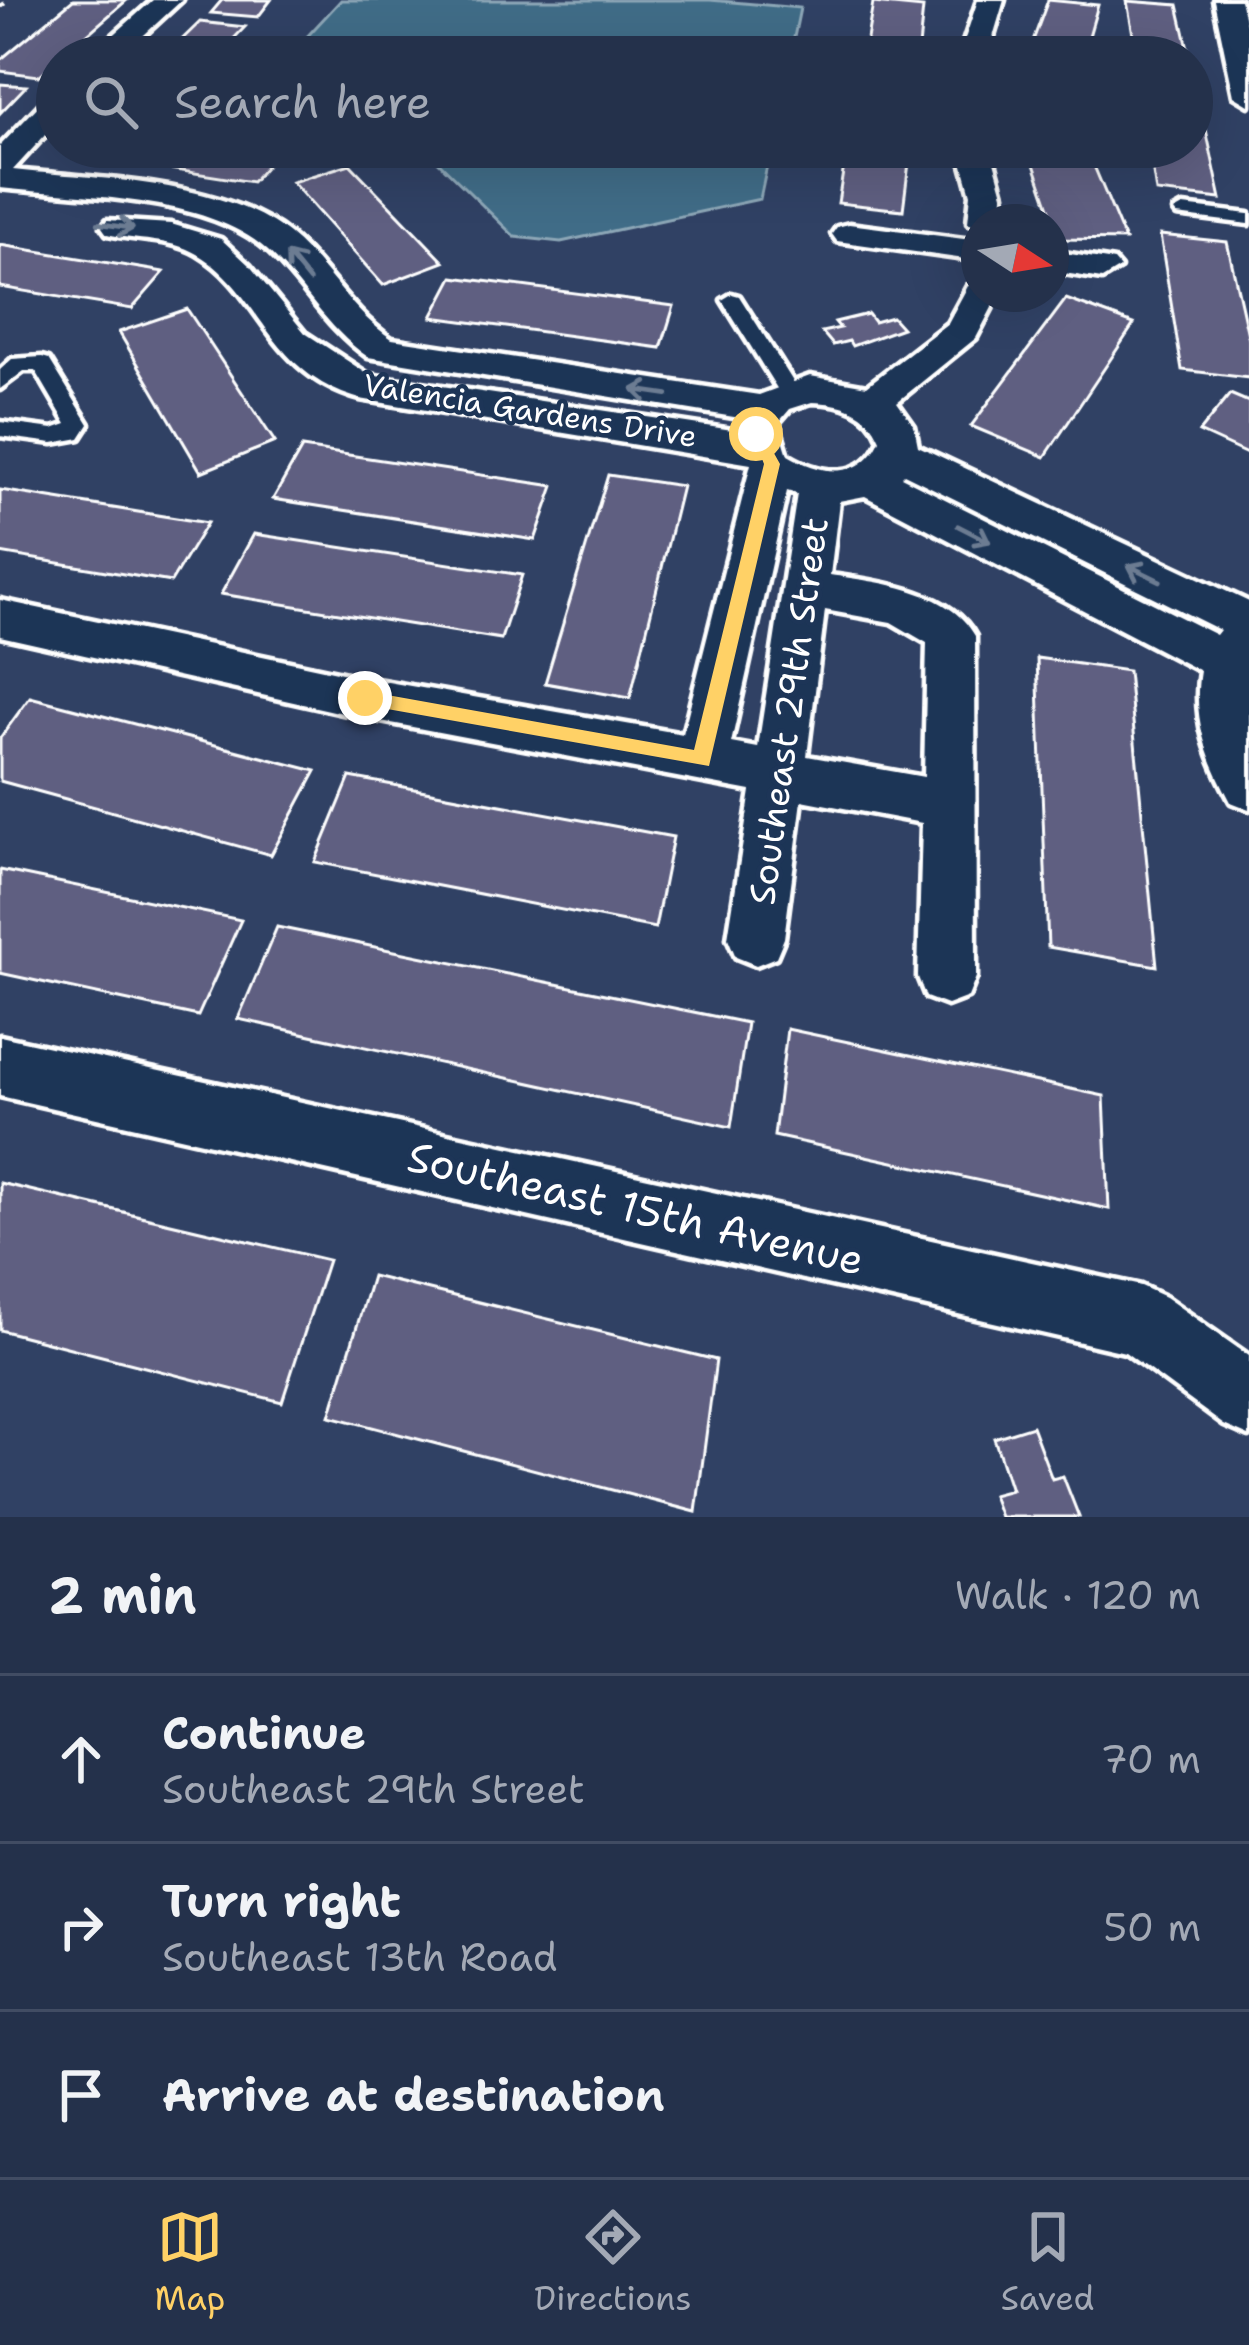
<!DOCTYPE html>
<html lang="en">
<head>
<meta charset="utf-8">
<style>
  :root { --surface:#24314b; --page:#2c3952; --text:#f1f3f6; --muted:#a3a9b5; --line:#414c63; --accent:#ffd166 }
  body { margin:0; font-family:"Shantell Sans",sans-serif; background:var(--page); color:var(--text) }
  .compass { position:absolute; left:961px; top:204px; width:108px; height:108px; border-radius:50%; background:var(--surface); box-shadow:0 12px 48px #0002; rotate:102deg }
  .stop { position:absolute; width:36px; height:36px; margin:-27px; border:9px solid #ffd166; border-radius:50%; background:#fff }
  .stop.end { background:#ffd166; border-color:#fff; box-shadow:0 3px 12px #0008 }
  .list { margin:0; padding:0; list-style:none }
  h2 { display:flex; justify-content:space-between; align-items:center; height:156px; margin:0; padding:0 48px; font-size:51px }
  h2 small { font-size:39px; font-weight:400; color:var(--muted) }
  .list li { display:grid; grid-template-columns:78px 1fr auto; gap:36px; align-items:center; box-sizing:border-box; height:168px; padding:0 48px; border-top:3px solid var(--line) }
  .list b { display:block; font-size:45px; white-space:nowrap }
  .list p { margin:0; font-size:39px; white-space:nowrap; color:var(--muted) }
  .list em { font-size:39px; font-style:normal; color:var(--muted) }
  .icon { flex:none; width:66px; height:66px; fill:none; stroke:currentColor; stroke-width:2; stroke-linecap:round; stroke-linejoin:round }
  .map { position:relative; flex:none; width:1249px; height:1517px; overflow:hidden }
  .search { position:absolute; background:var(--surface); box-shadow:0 12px 48px #0002; left:36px; right:36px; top:36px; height:132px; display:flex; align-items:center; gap:30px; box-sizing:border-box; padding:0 42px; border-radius:66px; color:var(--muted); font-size:45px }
  .sheet { height:660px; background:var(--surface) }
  nav { display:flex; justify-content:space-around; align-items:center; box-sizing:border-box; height:168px; border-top:3px solid var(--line); background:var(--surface); font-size:33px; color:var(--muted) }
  nav a { display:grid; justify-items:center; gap:6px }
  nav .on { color:var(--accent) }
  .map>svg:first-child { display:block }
  .water { fill:#416c87; stroke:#8da7b7; stroke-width:3 }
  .building { fill:#5e5e81; stroke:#fff; stroke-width:3 }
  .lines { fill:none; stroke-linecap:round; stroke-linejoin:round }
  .service-casing { stroke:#fff; stroke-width:9 }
  .minor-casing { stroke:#fff; stroke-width:9 }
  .path { stroke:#fff; stroke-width:4.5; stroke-dasharray:6 6; stroke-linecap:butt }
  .service { fill:#1d3557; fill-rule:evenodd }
  .minor { fill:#1d3557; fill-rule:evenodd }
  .oneway { stroke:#6c7c92 }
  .route { fill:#ffd166 }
  .labels { text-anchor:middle; stroke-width:9; stroke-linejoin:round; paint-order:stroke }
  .far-street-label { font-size:30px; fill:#fff; stroke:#1d3557 }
  .street-label { font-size:36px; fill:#fff; stroke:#1d3557 }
  .near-street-label { font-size:42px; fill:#fff; stroke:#1d3557 }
</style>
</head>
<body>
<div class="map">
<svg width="1249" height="1517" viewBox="0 0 1249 1517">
  <rect width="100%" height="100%" fill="#304164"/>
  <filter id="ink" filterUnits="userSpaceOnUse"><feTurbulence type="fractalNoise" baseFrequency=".00833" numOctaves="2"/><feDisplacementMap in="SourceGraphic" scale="24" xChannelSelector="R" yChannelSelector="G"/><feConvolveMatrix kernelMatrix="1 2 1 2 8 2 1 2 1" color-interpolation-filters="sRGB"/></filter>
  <g filter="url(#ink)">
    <g class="water">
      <polygon points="341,0 710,0 800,8 790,57 288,57"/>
      <polygon points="423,147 771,147 760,199 561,242 515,237"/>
    </g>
    <g class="building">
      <polygon points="73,0 127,0 39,76 0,71 0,60"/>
      <polygon points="222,0 271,0 258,17 211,13"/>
      <polygon points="1048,0 1098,5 1083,57 1027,57"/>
      <polygon points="1127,1 1178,5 1190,57 1137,57"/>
      <polygon points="873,3 923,8 918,57 864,57"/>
      <polygon points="200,22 245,27 216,57 164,57"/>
      <polygon points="0,84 26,86 0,113"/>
      <polygon points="1192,97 1199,97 1221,199 1156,192 1149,147 1192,147"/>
      <polygon points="80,147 261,147 280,150 252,182 73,154"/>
      <polygon points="847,147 911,147 903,210 838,203"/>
      <polygon points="1028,147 1086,147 1125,240 1060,239"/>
      <polygon points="350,164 444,262 383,285 292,182"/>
      <polygon points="1160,235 1227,242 1249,340 1249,378 1182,370"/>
      <polygon points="0,245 164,272 132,309 0,287"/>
      <polygon points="453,277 674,306 661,348 432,317"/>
      <polygon points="1066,299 1134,324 1045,457 971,426"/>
      <polygon points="187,309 275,442 201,472 119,332"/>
      <polygon points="868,314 874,322 892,317 902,328 852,346 849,341 833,345 822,332 840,328 835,322"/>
      <polygon points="1230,394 1249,402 1249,455 1199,432"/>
      <polygon points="302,448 554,486 535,540 273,499"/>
      <polygon points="608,475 682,486 630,698 545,683"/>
      <polygon points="0,490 207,523 171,582 0,553"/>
      <polygon points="254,534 522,575 501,639 221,594"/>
      <polygon points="1037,658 1128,671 1157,966 1048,947"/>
      <polygon points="30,697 316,771 271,855 0,781 0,738"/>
      <polygon points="350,777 673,837 655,928 315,862"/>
      <polygon points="0,870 241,920 198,1016 0,973"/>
      <polygon points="277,927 747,1023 731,1127 238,1019"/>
      <polygon points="787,1029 1104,1096 1109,1209 774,1136"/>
      <polygon points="0,1183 328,1260 282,1402 0,1330"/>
      <polygon points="372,1276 716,1360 696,1512 330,1416"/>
      <polygon points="1032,1426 1052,1479 1063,1476 1079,1517 1000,1517 992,1495 1011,1490 994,1438"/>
    </g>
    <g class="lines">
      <g class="service-casing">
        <g id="service">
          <polygon points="1183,206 1249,214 1249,224 1177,215 1174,211"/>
          <polygon points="732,294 739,296 797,388 797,398 783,398 722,300"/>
          <polygon points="42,357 49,359 89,424 80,438 53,443 0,436 0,422 53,429 67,424 36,371 24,371 0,389 0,370 12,359"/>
        </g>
      </g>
      <g class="minor-casing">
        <g id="minor">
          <polygon points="153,0 182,0 120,57 89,57"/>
          <polygon points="978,0 1004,0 987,57 959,57"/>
          <polygon points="1214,0 1240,0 1249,36 1249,105 1234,96"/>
          <path d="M57,95v27l-44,48c82,9 210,10 276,64 38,31 60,76 103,105l367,56 51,-19 57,10 81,-63 20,-37 11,-2v10h20l-23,44 -79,64 17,24 4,20 331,156v207l-18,-7c-23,-43 -39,-82 -31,-131l-335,-175 -26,5 -9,74c47,7 120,14 145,61l1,341 -8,20 -21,8 -21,-8 -8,-20 4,-154 -120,-23 -18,138 -8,19 -20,8 -20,-8 -8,-19 23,-147 -386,-73 -365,-82v-36l365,78 318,56 68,-270 -391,-65c-93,-26 -97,-106 -163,-145 -27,-16 -61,-13 -90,-20l-5,-7 5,-7 64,4 50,15 29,27 55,67 64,42 370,56 1,-13 -372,-61c-42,-29 -64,-73 -101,-107 -60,-55 -189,-53 -267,-62v-42l46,-48zM812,402c30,1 56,8 68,38 -18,41 -59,35 -92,15l-10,-32 12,-14zM904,474l316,156 -4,5 -315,-158zM787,491l10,3 -39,254 -27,-5zM825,610l66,12 36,21 -3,134 -117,-21z"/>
          <polygon points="958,147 990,147 1003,194 1002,222 979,222 979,231 968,222 971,194"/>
          <polygon points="849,224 979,241 979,261 837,241 832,234 837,227"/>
          <polygon points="1051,251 1114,261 1120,268 1102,279 1051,271"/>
          <polygon points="0,1036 1141,1286 1165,1297 1249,1356 1249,1436 1224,1425 1125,1352 0,1096"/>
        </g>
      </g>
      <polyline class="path" points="0,7 9,0"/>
      <use href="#service" class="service"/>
      <use href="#minor" class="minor"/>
    </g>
    <defs><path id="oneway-shaft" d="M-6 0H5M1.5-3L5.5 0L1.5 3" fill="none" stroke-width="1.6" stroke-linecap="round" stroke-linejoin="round" transform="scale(3)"/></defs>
    <g class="oneway">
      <use href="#oneway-shaft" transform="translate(116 226) rotate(8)"/>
      <use href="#oneway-shaft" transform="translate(298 267) rotate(-129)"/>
      <use href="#oneway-shaft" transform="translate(650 392) rotate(-172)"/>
      <use href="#oneway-shaft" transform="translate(974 534) rotate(27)"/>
      <use href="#oneway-shaft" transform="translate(1144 573) rotate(-154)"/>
    </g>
  </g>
  <polygon class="route" points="751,430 761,430 780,464 709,766 359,704 359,693 365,691 694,750 764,464"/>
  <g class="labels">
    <g class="far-street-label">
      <text transform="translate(530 411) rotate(9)" y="10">Valencia Gardens Drive</text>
    </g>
    <g class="street-label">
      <text transform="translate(788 711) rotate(-82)" y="13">Southeast 29th Street</text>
    </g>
    <g class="near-street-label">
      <text transform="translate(636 1208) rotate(13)" y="15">Southeast 15th Avenue</text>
    </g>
  </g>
</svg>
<svg class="compass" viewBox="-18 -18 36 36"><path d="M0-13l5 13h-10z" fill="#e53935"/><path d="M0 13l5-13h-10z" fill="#a3a9b5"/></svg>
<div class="stop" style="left:756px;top:434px"></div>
<div class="stop end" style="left:365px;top:698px"></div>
<div class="search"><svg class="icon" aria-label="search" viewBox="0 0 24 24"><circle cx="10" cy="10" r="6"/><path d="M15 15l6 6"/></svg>Search here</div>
</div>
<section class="sheet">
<h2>2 min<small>Walk · 120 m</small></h2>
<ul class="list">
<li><svg class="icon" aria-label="ahead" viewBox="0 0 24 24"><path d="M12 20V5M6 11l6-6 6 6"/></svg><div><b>Continue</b><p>Southeast 29th Street</p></div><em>70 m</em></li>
<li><svg class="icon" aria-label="right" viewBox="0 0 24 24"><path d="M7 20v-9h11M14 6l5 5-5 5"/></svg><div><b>Turn right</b><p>Southeast 13th Road</p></div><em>50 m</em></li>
<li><svg class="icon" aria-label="arrive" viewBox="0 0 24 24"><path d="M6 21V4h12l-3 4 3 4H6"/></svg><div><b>Arrive at destination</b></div></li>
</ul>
</section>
<nav>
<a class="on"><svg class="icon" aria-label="map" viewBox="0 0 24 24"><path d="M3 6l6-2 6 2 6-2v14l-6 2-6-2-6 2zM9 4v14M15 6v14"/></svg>Map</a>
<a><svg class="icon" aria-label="directions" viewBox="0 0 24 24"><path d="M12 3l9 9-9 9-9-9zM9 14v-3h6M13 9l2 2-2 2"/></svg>Directions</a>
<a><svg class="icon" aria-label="saved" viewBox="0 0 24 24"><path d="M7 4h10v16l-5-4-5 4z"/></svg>Saved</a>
</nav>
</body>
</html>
